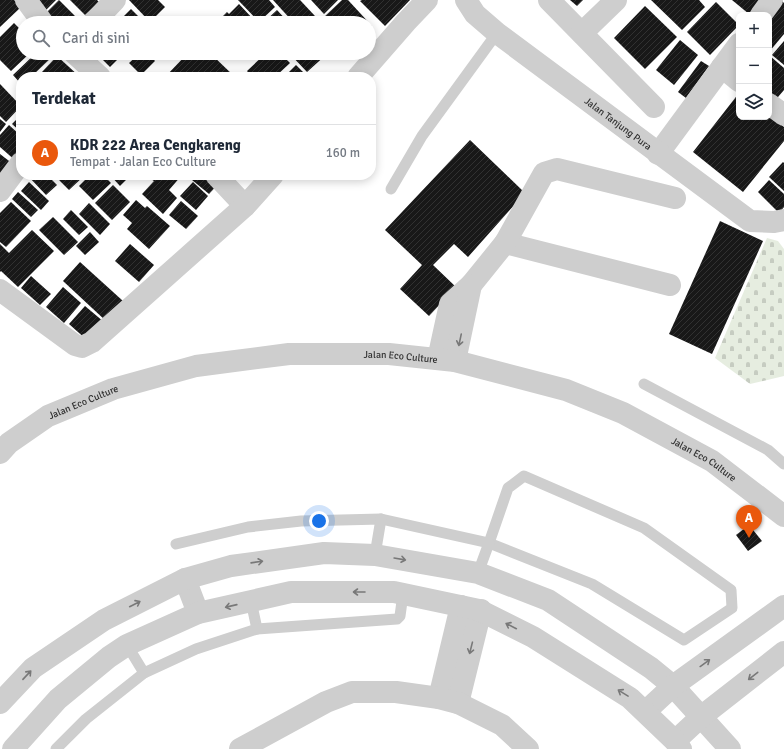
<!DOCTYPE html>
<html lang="id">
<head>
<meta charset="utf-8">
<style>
  :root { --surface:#fff; --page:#f2f2f3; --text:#1f2937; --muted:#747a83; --line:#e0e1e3; --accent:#ea580c }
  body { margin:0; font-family:Signika,sans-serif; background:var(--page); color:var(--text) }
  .controls { position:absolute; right:12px; top:12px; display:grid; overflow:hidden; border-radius:8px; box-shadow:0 2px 10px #0003 }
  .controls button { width:36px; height:36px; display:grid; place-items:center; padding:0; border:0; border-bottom:1px solid var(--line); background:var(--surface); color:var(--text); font:20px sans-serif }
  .you { position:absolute; left:319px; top:521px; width:14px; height:14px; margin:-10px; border:3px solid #fff; border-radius:50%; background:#1a73e8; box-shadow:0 0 0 6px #1a73e833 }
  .badge { display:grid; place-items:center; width:26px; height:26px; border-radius:50%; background:var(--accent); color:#fff; font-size:13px; font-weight:700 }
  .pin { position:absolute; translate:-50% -33px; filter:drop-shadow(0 1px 2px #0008) }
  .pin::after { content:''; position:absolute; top:21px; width:14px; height:12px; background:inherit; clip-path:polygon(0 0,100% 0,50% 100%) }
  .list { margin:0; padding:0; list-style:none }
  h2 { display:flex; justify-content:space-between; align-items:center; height:52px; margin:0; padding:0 16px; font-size:17px }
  h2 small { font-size:13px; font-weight:400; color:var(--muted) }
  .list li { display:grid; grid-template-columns:26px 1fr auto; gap:12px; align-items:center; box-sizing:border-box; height:56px; padding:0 16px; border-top:1px solid var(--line) }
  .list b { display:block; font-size:15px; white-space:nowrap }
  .list p { margin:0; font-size:13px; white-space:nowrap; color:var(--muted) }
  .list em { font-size:13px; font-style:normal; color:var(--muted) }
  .icon { flex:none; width:22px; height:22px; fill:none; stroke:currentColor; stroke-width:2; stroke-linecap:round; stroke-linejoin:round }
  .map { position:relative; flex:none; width:784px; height:749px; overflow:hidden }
  .search { position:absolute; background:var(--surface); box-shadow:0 2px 10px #0003; left:16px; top:16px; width:360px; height:44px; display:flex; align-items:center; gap:10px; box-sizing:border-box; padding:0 14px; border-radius:22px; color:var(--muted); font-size:15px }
  .panel { position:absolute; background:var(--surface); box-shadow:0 2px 10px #0003; left:16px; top:72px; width:360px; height:108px; border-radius:16px }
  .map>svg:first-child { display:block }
  .cemetery { fill:url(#cemetery-stones) }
  .building { fill:url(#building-hatch) }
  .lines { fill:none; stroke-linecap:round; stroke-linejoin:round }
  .service { stroke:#cecece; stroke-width:11 }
  .minor { stroke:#cecece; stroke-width:22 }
  .tertiary { stroke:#cecece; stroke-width:22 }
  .oneway { stroke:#787878 }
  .labels { text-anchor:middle; stroke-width:4; stroke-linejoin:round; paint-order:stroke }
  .street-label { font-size:10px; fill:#313131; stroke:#fff }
</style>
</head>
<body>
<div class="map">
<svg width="784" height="749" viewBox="0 0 784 749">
  <defs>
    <pattern id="cemetery-stones" width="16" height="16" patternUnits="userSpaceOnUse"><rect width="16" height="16" fill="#e6ede0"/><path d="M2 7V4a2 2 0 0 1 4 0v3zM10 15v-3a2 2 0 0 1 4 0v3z" fill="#c6ccc1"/></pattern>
    <pattern id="building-hatch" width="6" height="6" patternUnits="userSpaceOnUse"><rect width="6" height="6" fill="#181818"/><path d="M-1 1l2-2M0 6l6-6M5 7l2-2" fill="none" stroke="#313131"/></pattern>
  </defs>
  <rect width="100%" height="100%" fill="#fff"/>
  <polygon class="cemetery" points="767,238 778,241 784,249 784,376 750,384 715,358"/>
  <g class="building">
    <polygon points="0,0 14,0 21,7 0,27"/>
    <polygon points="33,0 56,0 44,12"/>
    <polygon points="59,0 77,18 71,23 51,23 44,15"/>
    <polygon points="70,0 97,0 99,2 85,15"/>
    <polygon points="129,0 158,0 165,7 150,22"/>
    <polygon points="238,0 269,0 275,7 259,22"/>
    <polygon points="273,0 300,0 315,16 308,23 294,23"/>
    <polygon points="311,0 338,0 324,14"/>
    <polygon points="342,0 348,0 372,26 369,29 369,23 325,23 322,19"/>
    <polygon points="362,0 410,0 385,26 360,1"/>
    <polygon points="570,0 583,0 577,6"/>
    <polygon points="651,0 699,0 705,7 682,30"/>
    <polygon points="732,0 760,0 749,14"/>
    <polygon points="781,0 784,3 784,34 769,52 769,15"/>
    <polygon points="716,2 739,25 710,55 687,32"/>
    <polygon points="239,4 253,19 249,23 216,23 227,12 229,14"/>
    <polygon points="645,6 677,37 645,69 614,38"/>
    <polygon points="131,9 145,23 117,23"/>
    <polygon points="277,10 289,23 263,23"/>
    <polygon points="14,23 23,32 23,53 30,53 11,71 0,60 0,37"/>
    <polygon points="680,40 698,55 674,85 656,70"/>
    <polygon points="784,41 784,65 772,55"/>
    <polygon points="36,53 52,53 54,55 31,77 21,77 21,84 13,75"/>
    <polygon points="96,53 124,53 110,67"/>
    <polygon points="140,53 148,53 155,61 141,75 129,63"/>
    <polygon points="188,53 210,53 235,77 165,77"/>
    <polygon points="266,53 280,53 290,63 275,77 252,77 247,71"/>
    <polygon points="289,53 328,53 307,72"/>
    <polygon points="57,56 80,77 45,77 41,73"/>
    <polygon points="770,56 784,68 784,90 772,104 769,101"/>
    <polygon points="701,61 709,66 686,98 678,92"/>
    <polygon points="296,65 308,77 284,77"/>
    <polygon points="0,84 21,106 6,122 0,116"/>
    <polygon points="739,93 739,117 769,117 769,115 784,127 784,141 743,192 693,152"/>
    <polygon points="21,115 21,132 12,124"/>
    <polygon points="0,119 6,124 0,132"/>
    <polygon points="9,125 21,136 21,158 17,162 0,147 0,135"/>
    <polygon points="470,140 525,193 468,257 454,244 433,265 456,287 429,316 400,289 422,265 385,230"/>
    <polygon points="0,154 13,164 0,180"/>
    <polygon points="783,162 784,163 784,191 769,177"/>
    <polygon points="31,175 47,175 57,185 46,195 29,177"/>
    <polygon points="54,175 85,175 69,190"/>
    <polygon points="90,175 103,175 111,183 93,200 79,186"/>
    <polygon points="110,175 131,175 120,186"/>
    <polygon points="152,175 182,175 169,190 177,198 163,214 142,194 154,181 149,178"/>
    <polygon points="186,175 212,175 220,182 209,194"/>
    <polygon points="769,180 784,194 784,207 779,213 758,192"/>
    <polygon points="29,182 49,201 41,210 21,191"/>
    <polygon points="193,182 208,196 196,210 180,196"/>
    <polygon points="113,185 130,202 112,220 95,203"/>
    <polygon points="18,192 38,210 31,217 12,199"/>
    <polygon points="136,200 145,208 147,206 170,226 149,249 127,229 132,223 123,215"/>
    <polygon points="181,201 198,216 186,229 169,215"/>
    <polygon points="11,202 31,221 6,247 0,242 0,213"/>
    <polygon points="89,203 110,224 100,235 79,214"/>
    <polygon points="71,210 88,227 79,235 63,219"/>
    <polygon points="53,217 78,242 64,255 39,230"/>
    <polygon points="720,221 763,241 712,354 669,334"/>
    <polygon points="32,230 54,251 18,287 1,271 0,272 0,244 9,253"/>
    <polygon points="90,232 99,242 85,255 76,246"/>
    <polygon points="130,244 154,265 139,282 115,261"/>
    <polygon points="80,262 123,301 106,321 63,281"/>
    <polygon points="31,276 51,294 40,305 21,288"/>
    <polygon points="63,287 81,303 64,323 46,307"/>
    <polygon points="85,306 104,322 88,341 69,324"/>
    <polygon points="749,525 762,541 748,551 736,535"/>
  </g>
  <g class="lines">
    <g class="service">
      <polyline points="391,189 422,136 497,33"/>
      <polyline points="644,384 768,450 784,464"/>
      <polygon points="524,476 644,528 731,590 732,608 684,640 592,584 489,543 508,488"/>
      <polyline points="176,544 248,527 301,521 381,519 489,543 478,573"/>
      <polyline points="375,555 381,519"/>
      <polyline points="251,601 257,629"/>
      <polyline points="127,645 144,673"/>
      <polyline points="56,749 86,719 144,673 196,649 257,629 397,619 400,616 403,594"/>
    </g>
    <g class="minor">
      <polyline points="26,0 43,23"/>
      <polyline points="549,0 654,107"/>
      <polyline points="761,15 772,0"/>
      <polyline points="93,23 115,0"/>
      <polyline points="582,33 616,0"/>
      <polyline points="74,53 100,77"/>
      <polyline points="722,67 739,81"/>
      <polyline points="358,77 406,22 427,0"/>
      <polyline points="769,104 784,115"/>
      <polyline points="658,154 739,44"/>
      <polyline points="216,175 245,206"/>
      <polyline points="0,191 21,163"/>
      <polyline points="505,243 670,285"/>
      <polyline points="0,290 75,345 82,347 92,342 245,206 273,175"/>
      <polyline points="438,359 450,304 471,285 505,243 544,173 557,169 675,198"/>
      <polyline points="455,361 471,285"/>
      <path id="s1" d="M0,453l9,-10 39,-27 65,-27 83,-23 93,-12h100l66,7 111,29 57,23 89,48 72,55"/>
      <polyline points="439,698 461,606"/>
      <polyline points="458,703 481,610"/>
      <polyline points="240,749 326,702 352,692 396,692 439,698 458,703 502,725 528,749"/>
    </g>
    <g class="tertiary">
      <path id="s2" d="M466,0l9,14 22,19 253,188 24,1 10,-2"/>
      <polyline points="185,579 198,613"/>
      <polyline points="0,703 33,668 104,620 185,579 231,566 324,553 375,555 478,573 548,600 651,668 673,686 730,749"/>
      <polyline points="646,711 673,686 784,606"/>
      <polyline points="675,741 702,716 784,652"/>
      <polyline points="13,749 58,699 109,657 127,645 198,613 291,592 394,592 479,610 533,637 630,698 675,741 681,749"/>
    </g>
  </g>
  <defs><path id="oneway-shaft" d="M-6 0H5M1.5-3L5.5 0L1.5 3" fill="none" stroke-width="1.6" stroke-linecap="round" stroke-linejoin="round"/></defs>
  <g class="oneway">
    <use href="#oneway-shaft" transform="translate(460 340) rotate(102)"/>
    <use href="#oneway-shaft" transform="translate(400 559) rotate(10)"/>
    <use href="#oneway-shaft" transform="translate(257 562) rotate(-8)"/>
    <use href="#oneway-shaft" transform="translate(359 592) rotate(180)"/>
    <use href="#oneway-shaft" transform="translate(135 604) rotate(-27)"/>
    <use href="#oneway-shaft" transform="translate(231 606) rotate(167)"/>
    <use href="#oneway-shaft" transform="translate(511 626) rotate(-153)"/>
    <use href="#oneway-shaft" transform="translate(471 648) rotate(104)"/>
    <use href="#oneway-shaft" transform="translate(705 663) rotate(-36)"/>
    <use href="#oneway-shaft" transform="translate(27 675) rotate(-47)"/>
    <use href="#oneway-shaft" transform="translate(753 676) rotate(142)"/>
    <use href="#oneway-shaft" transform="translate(623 693) rotate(-148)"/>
  </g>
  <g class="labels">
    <g class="street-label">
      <text dy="4" stroke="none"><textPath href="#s2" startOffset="197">Jalan Tanjung Pura</textPath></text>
      <text dy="4" stroke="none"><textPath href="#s1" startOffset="423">Jalan Eco Culture</textPath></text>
      <text dy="4" stroke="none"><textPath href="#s1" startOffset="99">Jalan Eco Culture</textPath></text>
      <text dy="4" stroke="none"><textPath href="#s1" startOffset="747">Jalan Eco Culture</textPath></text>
    </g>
  </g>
</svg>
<div class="controls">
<button>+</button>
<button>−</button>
<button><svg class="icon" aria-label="layers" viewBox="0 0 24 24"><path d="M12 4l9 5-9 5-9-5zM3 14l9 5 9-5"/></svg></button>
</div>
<div class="you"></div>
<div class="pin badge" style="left:749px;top:538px">A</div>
<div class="search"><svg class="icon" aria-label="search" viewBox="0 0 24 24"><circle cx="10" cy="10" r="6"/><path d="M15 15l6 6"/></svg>Cari di sini</div>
<section class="panel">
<h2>Terdekat<small></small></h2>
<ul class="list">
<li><span class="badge">A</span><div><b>KDR 222 Area Cengkareng</b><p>Tempat · Jalan Eco Culture</p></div><em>160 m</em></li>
</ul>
</section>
</div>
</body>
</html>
